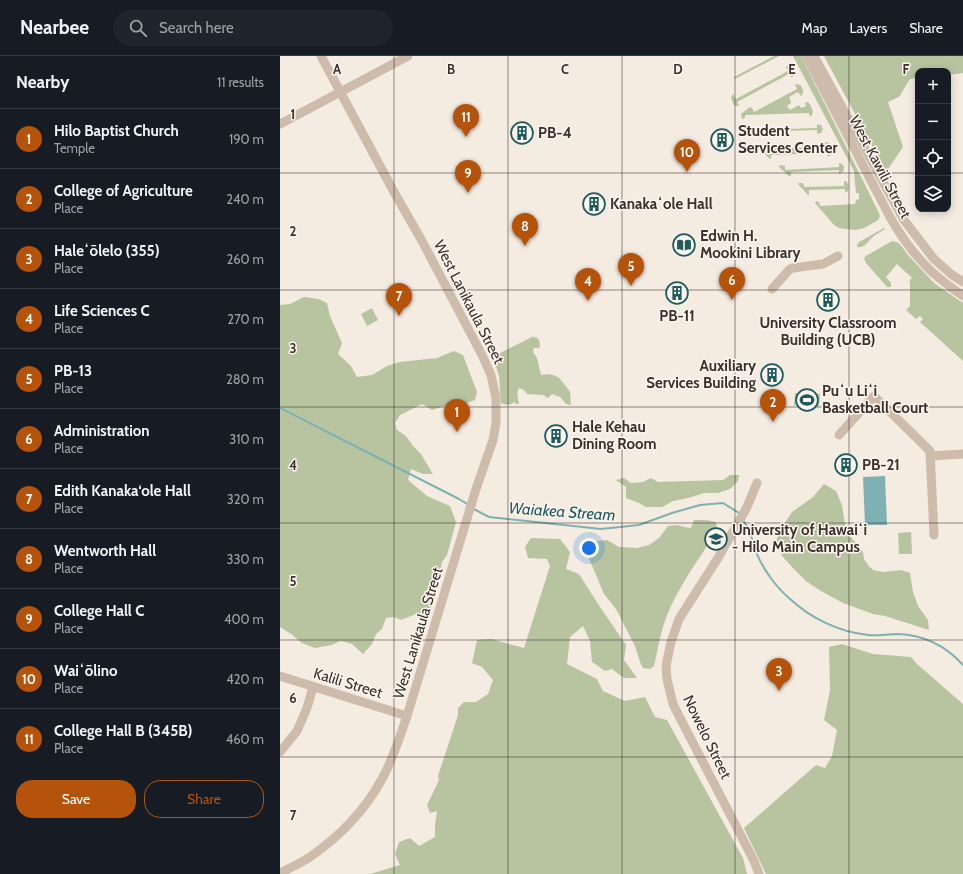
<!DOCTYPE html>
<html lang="en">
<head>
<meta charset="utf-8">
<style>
  :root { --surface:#171b24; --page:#20242c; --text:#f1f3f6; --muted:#9ea1a6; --line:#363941; --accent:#b45309 }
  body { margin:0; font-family:Cabin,sans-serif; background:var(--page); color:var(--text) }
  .controls { position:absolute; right:12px; top:12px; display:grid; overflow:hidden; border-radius:8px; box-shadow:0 2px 10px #0003 }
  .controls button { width:36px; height:36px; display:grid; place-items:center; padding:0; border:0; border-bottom:1px solid var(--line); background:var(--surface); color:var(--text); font:20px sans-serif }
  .you { position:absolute; left:309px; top:492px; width:14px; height:14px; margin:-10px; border:3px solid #fff; border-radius:50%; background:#1a73e8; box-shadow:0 0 0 6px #1a73e833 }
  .badge { display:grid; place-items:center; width:26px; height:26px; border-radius:50%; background:var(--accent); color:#fff; font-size:13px; font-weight:700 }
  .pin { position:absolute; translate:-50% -33px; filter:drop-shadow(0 1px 2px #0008) }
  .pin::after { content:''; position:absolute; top:21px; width:14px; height:12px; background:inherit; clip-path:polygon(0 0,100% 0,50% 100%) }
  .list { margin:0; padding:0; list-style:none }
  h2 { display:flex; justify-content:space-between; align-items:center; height:52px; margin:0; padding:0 16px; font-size:17px }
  h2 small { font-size:13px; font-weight:400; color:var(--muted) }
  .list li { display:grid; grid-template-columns:26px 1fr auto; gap:12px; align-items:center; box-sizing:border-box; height:60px; padding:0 16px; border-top:1px solid var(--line) }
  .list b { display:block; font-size:15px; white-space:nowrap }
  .list p { margin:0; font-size:13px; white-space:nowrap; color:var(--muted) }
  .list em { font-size:13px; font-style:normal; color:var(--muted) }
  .actions { display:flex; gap:8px; padding:12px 16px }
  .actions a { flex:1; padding:9px 0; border:1px solid var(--accent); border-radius:16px; text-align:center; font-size:14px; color:var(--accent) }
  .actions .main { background:var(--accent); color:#fff }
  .icon { flex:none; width:22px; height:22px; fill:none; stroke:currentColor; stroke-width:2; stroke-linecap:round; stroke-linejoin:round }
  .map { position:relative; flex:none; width:683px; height:818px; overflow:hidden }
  header { display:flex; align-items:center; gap:24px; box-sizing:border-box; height:56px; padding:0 20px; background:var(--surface); border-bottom:1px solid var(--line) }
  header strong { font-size:19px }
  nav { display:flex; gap:22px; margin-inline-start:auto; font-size:14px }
  .search { width:280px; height:36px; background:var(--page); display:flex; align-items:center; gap:10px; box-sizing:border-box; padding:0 14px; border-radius:22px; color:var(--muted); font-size:15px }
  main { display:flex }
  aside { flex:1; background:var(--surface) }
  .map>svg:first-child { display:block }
  .green { fill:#b8c4a0 }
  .water { fill:#7fb0b2 }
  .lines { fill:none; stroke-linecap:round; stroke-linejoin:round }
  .stream { stroke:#7fb0b2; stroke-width:2 }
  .minor { stroke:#cdbbac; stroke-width:9 }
  .grid { fill:none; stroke:#3b302b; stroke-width:1; stroke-opacity:0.55 }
  .labels { text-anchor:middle; stroke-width:3; stroke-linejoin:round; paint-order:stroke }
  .poi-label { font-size:15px; font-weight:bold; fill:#3b302b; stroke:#fbf5ee; text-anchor:start }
  .street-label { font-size:15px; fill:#3b302b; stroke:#fbf5ee }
  .water-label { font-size:16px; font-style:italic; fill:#1f5a5e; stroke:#fbf5ee }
  .grid-label { font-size:13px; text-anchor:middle; font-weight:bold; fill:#3b302b; stroke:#fbf5ee; stroke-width:3; stroke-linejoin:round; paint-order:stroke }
</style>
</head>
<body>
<header>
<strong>Nearbee</strong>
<div class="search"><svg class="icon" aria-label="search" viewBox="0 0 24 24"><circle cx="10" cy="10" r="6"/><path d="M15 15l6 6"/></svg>Search here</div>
<nav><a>Map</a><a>Layers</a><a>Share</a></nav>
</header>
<main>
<aside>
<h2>Nearby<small>11 results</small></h2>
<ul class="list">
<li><span class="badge">1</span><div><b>Hilo Baptist Church</b><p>Temple</p></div><em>190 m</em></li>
<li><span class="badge">2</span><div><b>College of Agriculture</b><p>Place</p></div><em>240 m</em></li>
<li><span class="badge">3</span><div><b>Haleʻōlelo (355)</b><p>Place</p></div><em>260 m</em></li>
<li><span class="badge">4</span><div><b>Life Sciences C</b><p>Place</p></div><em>270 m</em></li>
<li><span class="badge">5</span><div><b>PB-13</b><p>Place</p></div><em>280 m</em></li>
<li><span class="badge">6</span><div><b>Administration</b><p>Place</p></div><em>310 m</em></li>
<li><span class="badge">7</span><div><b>Edith Kanaka‘ole Hall</b><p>Place</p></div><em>320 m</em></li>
<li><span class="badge">8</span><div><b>Wentworth Hall</b><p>Place</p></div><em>330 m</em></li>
<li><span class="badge">9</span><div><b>College Hall C</b><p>Place</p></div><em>400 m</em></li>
<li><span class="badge">10</span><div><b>Waiʻōlino</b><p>Place</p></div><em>420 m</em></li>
<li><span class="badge">11</span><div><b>College Hall B (345B)</b><p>Place</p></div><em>460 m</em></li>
</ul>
<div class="actions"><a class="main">Save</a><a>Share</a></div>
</aside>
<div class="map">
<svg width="683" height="818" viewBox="0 0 683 818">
  <rect width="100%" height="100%" fill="#f4ebe1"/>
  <g class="green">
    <polygon points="494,0 499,0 455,23 454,21"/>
    <polygon points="513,0 521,0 598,155 600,160 598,164 595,166 584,172 575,174 566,173 559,172 554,169 535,147 536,145 539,146 540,150 575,148 576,144 579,143 579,137 576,137 574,115"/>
    <polygon points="544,0 683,0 683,17 668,19 668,15 638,15 638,22 630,23 619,41 608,46 623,91 606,116"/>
    <polygon points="507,10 511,12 514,18 512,22 509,18 457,46 459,50 456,50 454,49 451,42 453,38 456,43 508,15 506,11"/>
    <path d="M516,28l4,1c3,3 5,7 1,11l-3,-4 -9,5 2,5v1l-4,3 3,4 9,-5 2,3 5,-2 -1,-3 1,-1 3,1c3,5 6,10 1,14l-1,-4 -64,2v3l-3,1 -1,-5 1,-1 8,-6 2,1 2,4 43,-23 -2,-4z"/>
    <polygon points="537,68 541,69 543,73 541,77 537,78 537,74 473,76 473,81 472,81 467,72 467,70 470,70 471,74 537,72"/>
    <polygon points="545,86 549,87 553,94 552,98 548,101 547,97 491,99 491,103 490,103 477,91 476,89 478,88 481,88 481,93 545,91"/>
    <polygon points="559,107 562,108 564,111 563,116 559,118 559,114 511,116 511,120 509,120 499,111 500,109 505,110 505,114 559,111"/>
    <path d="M564,125h2c3,3 3,7 2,10l-3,2v-4l-36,1v5h-1l-10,-11 1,-1h4l1,4 40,-1z"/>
    <path d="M604,172l1,1c-4,3 -11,6 -14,10 -5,4 -6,9 -14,8v-2l2,-3z"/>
    <polygon points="612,185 619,187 628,199 654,227 683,247 683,305 640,266 643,263 640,260 636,263 626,254 630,250 630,226 629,225 632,222 617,208 606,221 611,227 611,231 607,231 586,207 584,202 586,200"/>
    <polygon points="24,241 39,243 47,247 50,260 62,287 58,298 71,310 77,321 92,319 107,310 120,306 157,302 174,295 183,299 197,336 195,344 186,347 167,349 152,354 142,348 120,359 115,367 117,374 126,380 133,390 141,398 153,418 143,418 131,413 128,424 147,440 170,450 176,466 167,499 162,506 153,549 147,556 136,558 121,564 114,561 106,562 102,573 96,578 92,588 83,598 72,588 61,585 51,589 35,592 22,587 11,578 0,571 0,249 10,248"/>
    <polygon points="92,252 98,264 87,270 81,258"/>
    <path d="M254,280v2l2,-1c4,3 4,5 4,10l-2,1h-4l-1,4 4,6 4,17 9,-1 8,3 7,8 5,7 1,12 -1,1 -4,-1 -6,-7 -8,-3 -4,4 -5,-3 -16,-1 -3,-4 -5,-2c-3,5 -1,10 0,15l-1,1h-2l-2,-2c-5,4 -8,3 -13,1l-2,-27 -5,-16 2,-5z"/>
    <polygon points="515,337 540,338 539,351 514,349"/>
    <polygon points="450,419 459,419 458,425 450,433 438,437 424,437 408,442 393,445 382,451 366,451 359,447 346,442 346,431 336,424 344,422 351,427 363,426 371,422 378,426 443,424"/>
    <polygon points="544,428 556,435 562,449 566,475 583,496 584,503 588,509 593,514 603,516 621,514 630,517 633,536 638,550 648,564 649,574 605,560 593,558 563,547 541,535 526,525 512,511 502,500 496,486 500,472 505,467 512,456 533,441"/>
    <path d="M414,464h12l10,2 1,9c-20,31 -43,61 -54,96 -4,13 -6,26 -9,39l-4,3 -7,-1 -3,-6 -5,-16 -19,-37 -12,-15 -19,-45 7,-7 15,-2 12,7 18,1 12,-3 10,-7 9,-12 10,-1 6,2 7,1z"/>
    <polygon points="631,476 632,498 619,498 618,477"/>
    <path d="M251,482l29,1 10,13 -4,17 13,5c15,24 31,48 47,71l-2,15 13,18h-13l-12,-9 -7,2 -13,-9 -2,-21 -7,-15 -13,11 -3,27 30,15 6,12 22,10 20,-4 10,20 12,3 76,138 4,16h-377l30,-9 -5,-11 4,-12 11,-4 9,8 16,-9v-12l2,-14 -7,2 -3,-8 12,-25 -1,-4 20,-61v-7l6,-6h12l12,-8 5,-14 -11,-13 -10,-4 5,-23 14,-1 33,9 26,-82 -3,-7 -19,-1 -3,-11z"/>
    <polygon points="562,588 593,598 631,601 637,608 683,648 683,818 486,818 464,772 536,709 545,712 552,700 557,674 544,664 550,634 549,591"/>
  </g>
  <polygon class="water" points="605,420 607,469 585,469 583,421"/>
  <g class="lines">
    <g class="stream">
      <polyline points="0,352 179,443 189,449"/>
      <polyline points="192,452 209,461 321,473 359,469 392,457 420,449 443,447 459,457 460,458"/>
      <path d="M463,464c2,3 4,7 6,10 3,8 5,16 8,24 6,15 19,33 32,44 21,20 50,34 79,37 10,1 20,-1 30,-1 26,1 48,12 65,31"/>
    </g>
    <g class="minor">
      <path d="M526,0l85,163c10,17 22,34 36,48 10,11 24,20 36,29"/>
      <polyline points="534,0 624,164 654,203 671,218 683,226"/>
      <polyline points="0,68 128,0"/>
      <polyline points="492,233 510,213 513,212 543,208 558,200"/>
      <polyline points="559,379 594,340 650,395 654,479"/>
      <polyline points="650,400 683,398"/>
      <polyline points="477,427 467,451 438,502 399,563 391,586 386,610 387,623 393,648 399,660 455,768 474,805 479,818"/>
      <polyline points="0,620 127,660"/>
      <polyline points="0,696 17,675 27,652 33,631"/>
      <path d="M0,817c10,-5 21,-10 30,-16 29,-20 55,-47 72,-78 11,-20 18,-42 25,-63l69,-227 17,-49 3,-17v-25l-5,-23 -9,-20 -60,-114 -28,-49 -73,-136"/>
    </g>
  </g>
  <path class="grid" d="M114,0v818M228,0v818M342,0v818M455,0v818M569,0v818M0,117h638M668,117h15M0,234h683M0,351h683M0,467h683M0,584h683M0,701h683"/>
  <defs>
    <g id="building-ring" transform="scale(1.15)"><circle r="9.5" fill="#fbf5ee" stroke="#1f5a5e" stroke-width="1.5"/><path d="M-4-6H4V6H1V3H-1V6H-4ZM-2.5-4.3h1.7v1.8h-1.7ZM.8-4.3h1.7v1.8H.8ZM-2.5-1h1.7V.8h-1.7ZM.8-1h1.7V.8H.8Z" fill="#1f5a5e"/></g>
    <g id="library-ring" transform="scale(1.15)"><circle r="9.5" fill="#fbf5ee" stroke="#1f5a5e" stroke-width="1.5"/><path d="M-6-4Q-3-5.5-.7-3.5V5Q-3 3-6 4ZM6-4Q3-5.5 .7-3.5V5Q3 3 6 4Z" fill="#1f5a5e"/></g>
    <g id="stadium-ring" transform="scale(1.15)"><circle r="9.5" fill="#fbf5ee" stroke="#1f5a5e" stroke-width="1.5"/><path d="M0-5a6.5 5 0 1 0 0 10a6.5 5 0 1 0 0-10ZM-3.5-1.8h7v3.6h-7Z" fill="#1f5a5e"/></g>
    <g id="university-ring" transform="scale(1.15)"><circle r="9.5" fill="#fbf5ee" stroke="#1f5a5e" stroke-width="1.5"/><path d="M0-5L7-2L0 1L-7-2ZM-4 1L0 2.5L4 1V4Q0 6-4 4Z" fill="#1f5a5e"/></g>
  </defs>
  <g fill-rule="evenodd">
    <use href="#building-ring" x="242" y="77"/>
    <use href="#building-ring" x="442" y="84"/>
    <use href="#building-ring" x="314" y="148"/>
    <use href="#library-ring" x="404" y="189"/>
    <use href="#building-ring" x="397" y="237"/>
    <use href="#building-ring" x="548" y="244"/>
    <use href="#building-ring" x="492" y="319"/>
    <use href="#stadium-ring" x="527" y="344"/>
    <use href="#building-ring" x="276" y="380"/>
    <use href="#building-ring" x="566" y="409"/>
    <use href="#university-ring" x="436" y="483"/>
  </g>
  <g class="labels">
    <g class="poi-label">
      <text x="458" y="80">Student<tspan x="458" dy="17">Services Center</tspan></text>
      <text x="258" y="82">PB-4</text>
      <text x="330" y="153">Kanakaʻole Hall</text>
      <text x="420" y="185">Edwin H.<tspan x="420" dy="17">Mookini Library</tspan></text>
      <text x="397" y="265" text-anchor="middle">PB-11</text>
      <text x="548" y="272" text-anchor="middle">University Classroom<tspan x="548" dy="17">Building (UCB)</tspan></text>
      <text x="476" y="315" text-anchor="end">Auxiliary<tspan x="476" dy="17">Services Building</tspan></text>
      <text x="542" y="340">Puʻu Liʻi<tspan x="542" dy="17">Basketball Court</tspan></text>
      <text x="292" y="376">Hale Kehau<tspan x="292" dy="17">Dining Room</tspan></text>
      <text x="582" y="414">PB-21</text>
      <text x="452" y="479">University of Hawaiʻi<tspan x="452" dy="17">- Hilo Main Campus</tspan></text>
    </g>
    <g class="street-label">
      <text transform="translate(600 111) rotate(62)" y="5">West Kawili Street</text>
      <text transform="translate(189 246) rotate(63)" y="5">West Lanikaula Street</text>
      <text transform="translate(138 577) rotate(-73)" y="5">West Lanikaula Street</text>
      <text transform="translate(68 627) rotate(17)" y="5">Kalili Street</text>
      <text transform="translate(427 681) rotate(64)" y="5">Nowelo Street</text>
    </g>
    <g class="water-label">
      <text transform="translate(282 455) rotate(4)" y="6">Waiakea Stream</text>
    </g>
  </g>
  <g class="grid-label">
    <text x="57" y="18">A</text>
    <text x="171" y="18">B</text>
    <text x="285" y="18">C</text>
    <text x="398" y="18">D</text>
    <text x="512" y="18">E</text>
    <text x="626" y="18">F</text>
    <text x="13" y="63">1</text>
    <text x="13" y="180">2</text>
    <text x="13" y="297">3</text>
    <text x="13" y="414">4</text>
    <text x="13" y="530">5</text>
    <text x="13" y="647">6</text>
    <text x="13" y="764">7</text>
  </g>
</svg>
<div class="controls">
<button>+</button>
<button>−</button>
<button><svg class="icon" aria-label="locate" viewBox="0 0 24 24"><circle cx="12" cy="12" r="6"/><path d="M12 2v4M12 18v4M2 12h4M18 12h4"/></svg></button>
<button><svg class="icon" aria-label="layers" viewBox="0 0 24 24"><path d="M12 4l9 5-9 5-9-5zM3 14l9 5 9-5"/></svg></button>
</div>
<div class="you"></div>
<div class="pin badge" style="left:177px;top:376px">1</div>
<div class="pin badge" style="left:493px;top:366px">2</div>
<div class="pin badge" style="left:499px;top:635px">3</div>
<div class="pin badge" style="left:308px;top:245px">4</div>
<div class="pin badge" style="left:351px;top:230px">5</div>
<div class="pin badge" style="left:452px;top:244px">6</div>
<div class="pin badge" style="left:119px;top:260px">7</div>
<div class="pin badge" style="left:245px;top:190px">8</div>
<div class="pin badge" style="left:188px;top:137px">9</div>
<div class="pin badge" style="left:407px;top:116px">10</div>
<div class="pin badge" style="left:186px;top:81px">11</div>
</div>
</main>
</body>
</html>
